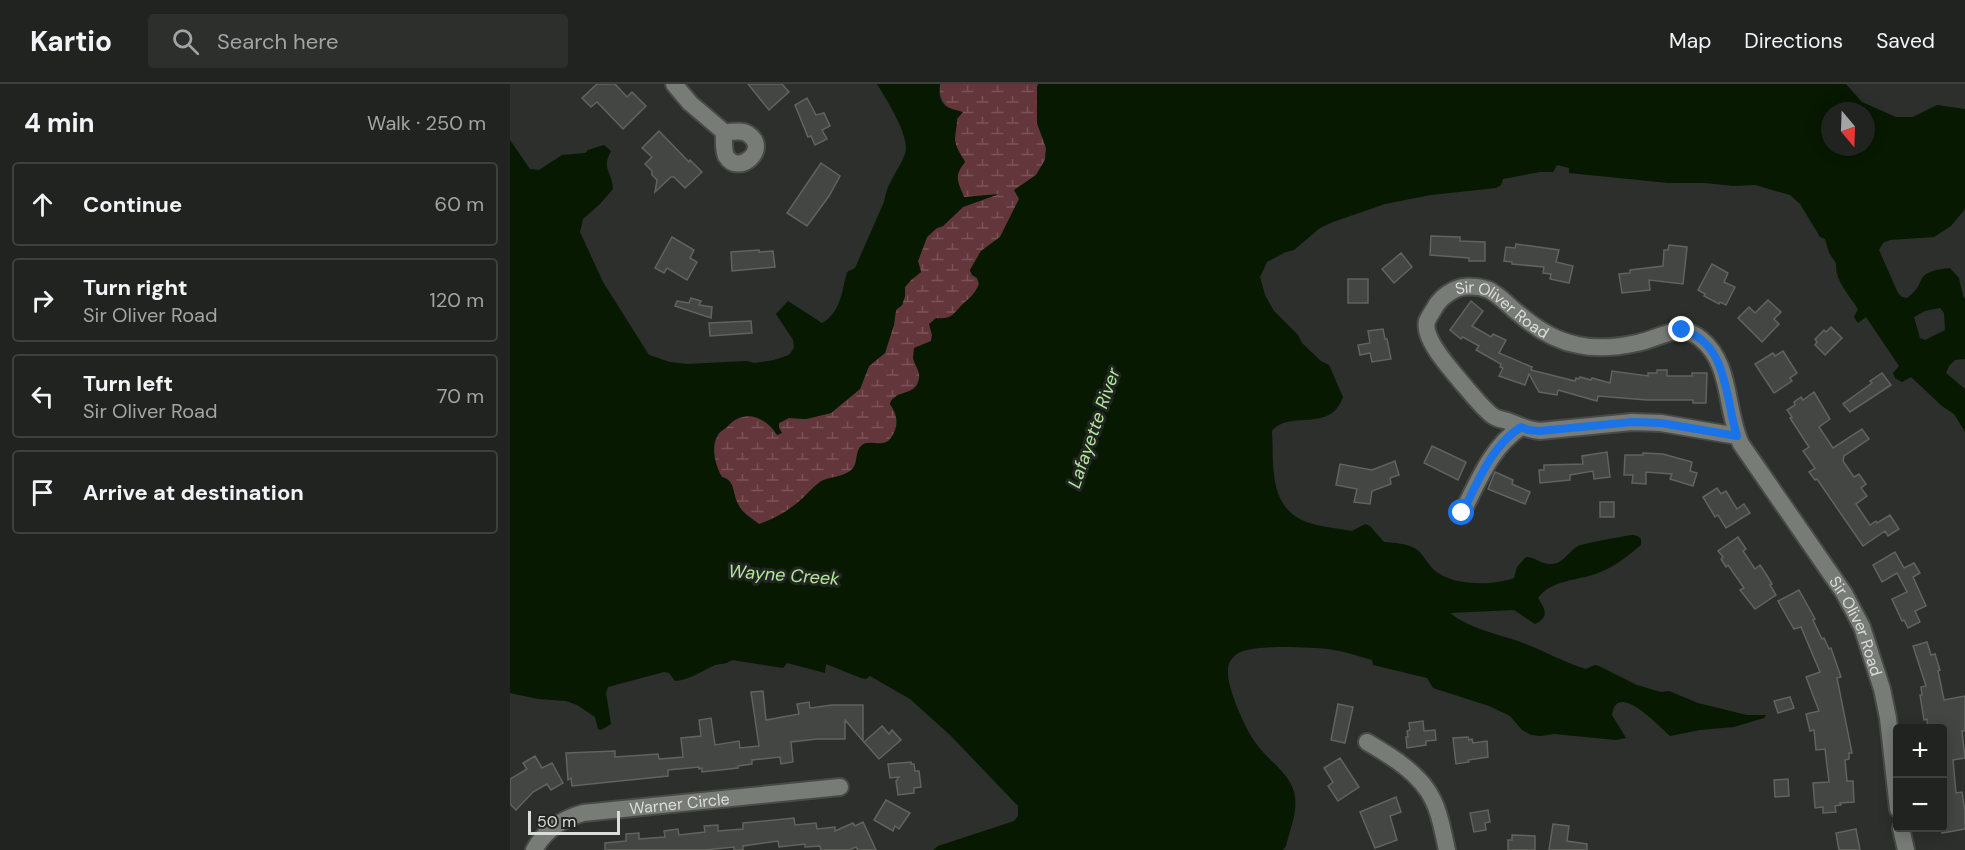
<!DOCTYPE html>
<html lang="en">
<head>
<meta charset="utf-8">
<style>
  :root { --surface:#212320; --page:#2d2f2d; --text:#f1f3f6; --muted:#a2a4a5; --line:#3e403e }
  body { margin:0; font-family:"DM Sans",sans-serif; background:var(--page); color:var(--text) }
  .controls { position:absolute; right:18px; bottom:18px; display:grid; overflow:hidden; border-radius:6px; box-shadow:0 3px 15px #0003 }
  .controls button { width:54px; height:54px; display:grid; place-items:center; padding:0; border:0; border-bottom:2px solid var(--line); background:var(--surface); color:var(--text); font:30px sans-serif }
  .compass { position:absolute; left:1311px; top:18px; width:54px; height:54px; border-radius:50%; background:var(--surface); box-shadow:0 3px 15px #0003; rotate:161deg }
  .scale { position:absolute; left:18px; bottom:15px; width:92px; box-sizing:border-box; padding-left:6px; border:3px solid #dbddda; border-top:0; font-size:16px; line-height:21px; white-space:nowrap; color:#dbddda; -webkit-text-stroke:4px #222521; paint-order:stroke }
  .stop { position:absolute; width:18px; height:18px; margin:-14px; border:4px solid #1a73e8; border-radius:50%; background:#fff }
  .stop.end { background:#1a73e8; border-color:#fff; box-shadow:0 2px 6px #0008 }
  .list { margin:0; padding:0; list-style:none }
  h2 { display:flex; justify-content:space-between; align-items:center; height:78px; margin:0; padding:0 24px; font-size:26px }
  h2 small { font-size:20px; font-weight:400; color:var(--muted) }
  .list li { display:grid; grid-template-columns:39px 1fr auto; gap:18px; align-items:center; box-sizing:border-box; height:84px; margin:0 12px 12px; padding:0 12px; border:2px solid var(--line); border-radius:6px }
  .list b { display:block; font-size:22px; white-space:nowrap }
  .list p { margin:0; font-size:20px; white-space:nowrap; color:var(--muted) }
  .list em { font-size:20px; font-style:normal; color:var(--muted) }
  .icon { flex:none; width:33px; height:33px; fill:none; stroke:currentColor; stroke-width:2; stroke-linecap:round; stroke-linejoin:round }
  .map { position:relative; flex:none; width:1455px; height:766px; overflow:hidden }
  header { display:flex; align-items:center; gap:36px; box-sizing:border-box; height:84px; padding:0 30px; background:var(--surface); border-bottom:2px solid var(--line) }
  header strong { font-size:28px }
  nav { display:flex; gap:33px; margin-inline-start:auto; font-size:21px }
  .search { width:420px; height:54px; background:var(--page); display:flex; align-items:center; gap:15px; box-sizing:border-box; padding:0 21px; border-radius:6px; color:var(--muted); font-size:22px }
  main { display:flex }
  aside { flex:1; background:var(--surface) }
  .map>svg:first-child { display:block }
  .wetland { fill:url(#wetland-marsh) }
  .water { fill:#071901; fill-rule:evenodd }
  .building { fill:#434642; stroke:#60635e; stroke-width:1.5 }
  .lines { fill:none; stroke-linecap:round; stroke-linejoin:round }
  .minor-casing { stroke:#484a47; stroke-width:20 }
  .minor { stroke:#787c77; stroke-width:16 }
  .route { stroke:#1a73e8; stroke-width:8 }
  .labels { text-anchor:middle; stroke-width:6; stroke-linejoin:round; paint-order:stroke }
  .street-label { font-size:16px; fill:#dbddda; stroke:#222521 }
  .water-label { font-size:18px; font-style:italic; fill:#b2ea9b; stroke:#222521 }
</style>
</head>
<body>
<header>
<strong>Kartio</strong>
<div class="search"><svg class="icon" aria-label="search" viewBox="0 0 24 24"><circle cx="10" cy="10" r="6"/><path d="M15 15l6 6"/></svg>Search here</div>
<nav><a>Map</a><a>Directions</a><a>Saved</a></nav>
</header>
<main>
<aside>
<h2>4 min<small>Walk · 250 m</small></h2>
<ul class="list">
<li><svg class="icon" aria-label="ahead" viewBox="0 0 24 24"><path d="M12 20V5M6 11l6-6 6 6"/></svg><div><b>Continue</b></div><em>60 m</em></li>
<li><svg class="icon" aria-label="right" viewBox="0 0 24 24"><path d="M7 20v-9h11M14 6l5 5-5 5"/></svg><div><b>Turn right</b><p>Sir Oliver Road</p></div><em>120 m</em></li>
<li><svg class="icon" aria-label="left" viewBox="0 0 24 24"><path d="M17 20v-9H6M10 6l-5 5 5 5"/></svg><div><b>Turn left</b><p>Sir Oliver Road</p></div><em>70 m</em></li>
<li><svg class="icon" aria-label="arrive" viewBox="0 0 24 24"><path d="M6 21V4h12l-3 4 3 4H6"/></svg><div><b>Arrive at destination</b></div></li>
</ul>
</aside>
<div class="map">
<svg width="1455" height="766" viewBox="0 0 1455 766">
  <defs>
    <pattern id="wetland-marsh" width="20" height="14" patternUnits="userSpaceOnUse" patternTransform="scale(1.5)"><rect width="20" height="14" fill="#63363c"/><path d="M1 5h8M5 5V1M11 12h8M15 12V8" fill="none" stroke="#795358"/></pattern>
  </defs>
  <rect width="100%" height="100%" fill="#2c2f2b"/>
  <path class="wetland" d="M430,0h98l-1,3v36l9,25 -1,12 -9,15 -21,15 4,9 -19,38 -19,14 -11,19 2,5 5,3 2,6 -5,11 -12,10 -8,11 -12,3 -10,16 -1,6 -18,17c12,23 8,31 -16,37l-7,9c2,3 5,5 6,8 4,9 -2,27 -11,31 -6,2 -12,1 -19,0l-7,6 -3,14 -4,7 -14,7 -17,4 -27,25 -16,11 -19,7c-7,-6 -17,-11 -21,-20 -6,-10 -2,-23 -16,-27 -7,-11 -11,-30 -4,-41 2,-5 6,-6 10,-10 5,-7 15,-12 25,-10 10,2 21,12 29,17l-3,-6v-4l10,-5 17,1 25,-6 29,-24 9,-23 16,-13 8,-28 3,-15 6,-5 3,-9v-9l6,-7 10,-8 -3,-11 9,-24 10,-9 6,-2 20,-19 33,-12 -32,3c-6,-17 -11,-21 1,-36 -4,-6 -10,-15 -10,-23 0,-6 2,-13 2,-20 -10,-11 -19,-19 -17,-35z"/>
  <path class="water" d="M367,0h63c-3,20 5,24 23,28l-6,7c0,7 -2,14 -2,20 0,8 7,17 10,23 -12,15 -7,19 -1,35l35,-3 -36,13 -20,19 -6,2 -10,9 -9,24 3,11 -10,8 -6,7v9l-3,9 -6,5 -2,15 -9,28 -16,13 -9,23 -29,24 -25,6 -17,-1 -10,5v5l3,5 -5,2c-12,-19 -34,-27 -50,-8 -2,2 -5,3 -7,5 -11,11 -5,34 2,45 14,4 10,16 16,27 4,9 13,14 21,20 18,-6 30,-14 44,-26 5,-5 11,-12 17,-16 9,-6 21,-4 30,-11 9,-6 4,-18 11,-25 8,-8 22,3 30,-8 8,-11 7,-23 -1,-34 4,-14 24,-8 28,-22 4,-10 -3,-15 -5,-24 0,0 1,-9 1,-10l17,-7 1,-6 -3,-11 7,-6c17,2 17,-5 28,-15 7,-6 11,-10 15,-19l-2,-6 -5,-3 -2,-5 11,-19 19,-14 19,-38 -5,-9 22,-15 9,-15 1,-12 -9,-25v-36l1,-3h808l16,18 34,15h17l24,-12 28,4v100l-14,17 -17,11 -44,3 -7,3 -4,7 19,43 4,4 5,1c23,-16 3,-26 43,-30l9,10 4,18 2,3v60l-10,1 -6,6 -3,7 19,16v43l-11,-18 -12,-8 -31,-29 -9,5 -7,-4 -2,-5 6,-7 -33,-49 -8,6 -4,-6 4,-8c-9,-14 -23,-28 -22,-46l-7,-10 -4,-14 -5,-2 -20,-33 -10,-9 -35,-10 -22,1 -28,-3h-37l-99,-10v-5l-12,-3 -4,7h-13l-37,7 -2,6 -5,3 -65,7 -46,9 -52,18 -13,6 -26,22 -8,2 -19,10 -7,15 5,18 9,16 24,24 4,8 19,18 8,4 14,32c-13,37 -53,12 -71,34 2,31 -4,73 30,89 14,7 35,8 50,11l13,-7 5,2 14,16c10,1 23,1 32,7 7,5 12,15 18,21 18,16 59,16 80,8l3,-11 9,-10c10,0 15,8 26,7 12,-1 17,-13 26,-18 3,-2 51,-11 55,-11 5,1 5,1 8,4v6c-13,11 -27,22 -43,28 -20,8 -46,6 -60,25 7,11 12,19 -3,26l-21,-14 -64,3c19,15 43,20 65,27 25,8 47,22 71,29l9,-4 4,1 38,19 24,7 8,-1 29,12 49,12h19l-2,3 -30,9 -34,3 -30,6c-12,-10 -53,-56 -58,-21l14,23 -10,2 -62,-6 -13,2 -10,-1 -9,-5 -12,-14 -21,-10 -56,-18 -6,-10 -54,-13 -1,-5c-14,-4 -29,-9 -44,-11 -18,-2 -79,-5 -91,5 -5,3 -9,10 -9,15 -2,17 17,59 27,73 12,18 33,29 39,50 5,18 -4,37 -8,54l-3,4h-350l5,-4 76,-25 4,-5v-10l-68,-71 -40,-36 -40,-23 -4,3 -5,-1 -35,-14 -1,9 -38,-10 -4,5 -51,-8c-6,5 -12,3 -19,6 -11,5 -26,15 -38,15l-6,-8 -5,-1 -56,15 -2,6 5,31 -10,6 -3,-1 -3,-12 -18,-12 -11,-4 -28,-2 -28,-6v-553l20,29 9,1 23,-15 23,-2 3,-3 16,-5 7,6c-10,18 1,20 2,38l-13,15 -17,15 -3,13 23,50 46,73 21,7 17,2 59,-3 9,2 19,-3 15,-5 5,-7 -1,-8 -17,-26 12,-13 34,22c19,-10 20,-33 25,-51l8,-4 29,-66c3,-20 14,-30 21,-48 6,-17 -19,-55 -28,-70zM1320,27h36v36h-36zM1430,224l4,5 1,17 -20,10 -5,-2 -6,-21 11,-6z"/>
  <g class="building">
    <polygon points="87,0 105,0 117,13 122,8 136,22 113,45 87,18 81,23 72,14"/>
    <polygon points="238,0 272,0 279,8 259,26"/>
    <polygon points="297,14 306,31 314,29 320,42 312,46 317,55 305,61 301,52 298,53 285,21"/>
    <polygon points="149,47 179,78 180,76 192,88 175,104 164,93 161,93 145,108 147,96 142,91 142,87 135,80 142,73 132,64"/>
    <polygon points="311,79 330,92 319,112 297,142 277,129"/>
    <polygon points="921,152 950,153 950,157 975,158 975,177 959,177 959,174 920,171"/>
    <polygon points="162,153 184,166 180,174 187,178 177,196 157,184 154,189 145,184"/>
    <polygon points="1006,160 1049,166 1046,178 1063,182 1059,199 1040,195 1041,190 1033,189 1034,183 1002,180 1002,178 994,177 996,163 1005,164"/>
    <polygon points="1159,161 1177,163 1173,200 1139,196 1140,206 1112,209 1109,190 1120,189 1120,186 1153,182 1154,166 1158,166"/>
    <polygon points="249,166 249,168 263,167 265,183 222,187 221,168"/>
    <polygon points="891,169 902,183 884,199 872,185"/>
    <polygon points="1202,180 1218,189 1214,198 1225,203 1216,221 1210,218 1209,220 1194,212 1195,210 1188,206"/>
    <rect x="838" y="195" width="20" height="24"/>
    <polygon points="181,214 191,217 189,221 202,223 201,234 165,222 167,217 179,219"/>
    <polygon points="1258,216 1271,228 1264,235 1269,240 1252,258 1228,234 1239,223 1245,229"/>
    <polygon points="961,217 973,227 962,242 981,253 983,250 996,256 989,269 1022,283 1021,286 1065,297 1066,294 1069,295 1070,293 1081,296 1082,294 1100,299 1102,287 1138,292 1138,289 1147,289 1147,286 1157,286 1157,292 1182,292 1182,289 1197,289 1196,319 1183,319 1183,316 1137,316 1088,312 1087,317 1048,306 1047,311 1029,308 1019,290 1015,301 989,292 993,284 990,283 991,280 966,266 969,262 953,253 951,255 940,246"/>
    <polygon points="241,237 242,249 200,252 199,239"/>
    <polygon points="1321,243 1332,254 1315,271 1305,261 1307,258 1305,255 1314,246 1316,248"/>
    <polygon points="873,245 875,255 877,255 881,275 862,278 860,269 850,271 848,261 860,259 858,247"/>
    <polygon points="1273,267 1287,289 1280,294 1282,297 1264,309 1245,280 1263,269 1265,272"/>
    <polygon points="1372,289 1381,301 1340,328 1333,320 1362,299 1360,297"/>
    <polygon points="1304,308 1320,335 1309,343 1323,364 1352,345 1359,355 1334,372 1333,377 1344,393 1349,390 1356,400 1351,404 1357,412 1346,420 1360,441 1366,437 1367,439 1380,431 1389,445 1378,452 1375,447 1353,462 1307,395 1305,396 1299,388 1305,384 1293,367 1299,363 1280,334 1282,333 1277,326 1285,321 1284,318 1291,313 1293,316"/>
    <polygon points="922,362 956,378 948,396 914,379"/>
    <polygon points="1097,368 1100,393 1084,395 1083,387 1060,391 1060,396 1030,399 1029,386 1034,386 1034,381 1073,380 1072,372"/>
    <polygon points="1133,369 1153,370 1182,378 1180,387 1187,389 1183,402 1160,395 1162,390 1136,388 1136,400 1122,399 1123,391 1114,391 1115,371 1133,371"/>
    <polygon points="885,377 889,391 880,394 881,400 862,407 860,420 844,418 847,405 826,401 830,380 862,386"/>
    <polygon points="985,388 1003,396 1002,400 1020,408 1015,420 978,405"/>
    <polygon points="1207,404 1211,410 1216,407 1227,425 1234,420 1240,429 1216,444 1208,431 1205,433 1193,413"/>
    <rect x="1090" y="418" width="14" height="15"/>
    <polygon points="1228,453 1236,465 1233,467 1245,485 1250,481 1256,490 1262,500 1260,501 1266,511 1245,525 1230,506 1234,504 1218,481 1216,483 1211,475 1213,473 1208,467"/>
    <polygon points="1385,468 1394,484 1404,479 1410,489 1403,493 1416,522 1405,527 1410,538 1398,544 1394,536 1392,537 1382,515 1397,508 1387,489 1372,498 1363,481"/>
    <polygon points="1289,506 1305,535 1303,536 1312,555 1314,554 1319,565 1321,564 1331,593 1327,594 1342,669 1339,669 1339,675 1335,676 1337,697 1343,697 1344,718 1330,719 1331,721 1325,722 1326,728 1313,729 1313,723 1305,724 1303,699 1319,698 1315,665 1306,666 1304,646 1300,647 1296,630 1309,627 1296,593 1310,588 1291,543 1284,545 1268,517"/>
    <polygon points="1417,558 1421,571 1425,570 1430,586 1428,587 1434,616 1455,612 1455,647 1452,647 1455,674 1443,676 1446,709 1452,708 1455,727 1455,745 1432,749 1432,645 1418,645 1417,635 1414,636 1410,611 1412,611 1411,603 1416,602 1403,562"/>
    <polygon points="253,607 256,636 289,630 287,620 299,618 300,624 322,621 353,621 353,657 335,636 335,655 307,655 281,658 283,678 271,680 270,673 242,676 242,680 228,682 228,684 192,688 192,684 189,685 189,683 158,686 158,692 62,702 61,694 58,696 56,669 105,667 105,673 148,670 149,675 150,675 173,673 171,654 191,652 189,636 201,634 205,661 229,657 230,664 249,662 241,608"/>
    <polygon points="1280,613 1284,624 1268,629 1264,617"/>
    <polygon points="828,620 843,623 835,659 821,656"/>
    <polygon points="913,637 914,647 925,646 926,656 916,657 916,661 897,664 896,653 898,653 897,647 900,646 899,639"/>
    <polygon points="372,642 379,650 382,646 391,656 369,675 354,658"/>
    <polygon points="958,653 959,656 962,655 963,659 977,657 978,673 958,676 959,678 946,680 943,654"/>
    <polygon points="25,672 32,684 42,679 53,699 41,706 37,700 23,708 6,726 0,720 0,695 17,685 13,679"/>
    <polygon points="830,674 849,703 828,717 818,702 823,698 814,684"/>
    <polygon points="401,678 401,680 404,680 405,687 409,687 411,703 404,704 404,709 388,711 386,697 389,693 380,694 378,680"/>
    <polygon points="1278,695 1279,712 1265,713 1264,696"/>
    <polygon points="886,713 891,728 880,732 887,756 865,764 850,728"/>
    <polygon points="376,716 400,729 389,745 385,742 383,747 364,736"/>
    <polygon points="978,726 980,738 975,739 976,746 964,748 960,729"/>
    <polygon points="284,734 285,741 306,739 307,745 325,743 325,747 343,739 345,742 353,738 366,766 348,766 346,763 339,766 311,766 310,762 295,763 295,760 269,763 268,757 233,762 233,766 224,766 224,763 194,766 95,766 95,759 116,757 116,750 129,749 129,755 155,753 154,747 168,745 169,751 195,748 194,742 208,741 208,747 233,745 233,739"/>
    <polygon points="1043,740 1059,742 1057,757 1077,760 1077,766 1039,766"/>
    <polygon points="1346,745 1350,766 1329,766 1326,749"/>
    <polygon points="1002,751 1025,752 1025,766 998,766 998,756 1002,756"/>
  </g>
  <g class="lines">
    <g class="minor-casing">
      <g id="minor">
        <polyline points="164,0 180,19 214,48"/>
        <path d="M214,48c7,1 17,-3 24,2 23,15 -10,43 -22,22 -3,-7 -2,-17 -2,-24z"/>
        <path id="s1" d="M1227,352l-76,-13 -29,-1 -92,9c-12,-1 -19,-5 -30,-9 -6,-3 -12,-2 -17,-6 -8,-5 -24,-25 -31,-33 -11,-14 -40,-44 -35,-62 2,-4 5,-9 7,-12 4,-8 12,-15 20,-19 10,-5 25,-4 35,0 10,5 20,16 29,23 16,14 38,28 60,32 18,4 41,2 59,-2 22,-4 43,-22 64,-4 31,25 24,71 40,105l103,149 18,34 20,62 6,29 10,91"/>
        <path d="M952,429c16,-31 29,-66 59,-86"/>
        <path d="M857,658c24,14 54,32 66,58 8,16 10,33 14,50"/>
        <polyline points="1391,744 1396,766"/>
        <path id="s2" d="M24,766c11,-20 28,-31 49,-37l257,-26"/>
      </g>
    </g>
    <use href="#minor" class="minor"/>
  </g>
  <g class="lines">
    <path class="route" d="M952,429c16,-31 29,-67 59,-86l7,3 12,1 92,-9 29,1 76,13c-12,-37 -9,-94 -55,-106"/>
  </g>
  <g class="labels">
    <g class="street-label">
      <text dy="6" stroke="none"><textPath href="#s1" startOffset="464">Sir Oliver Road</textPath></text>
      <text dy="6" stroke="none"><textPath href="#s1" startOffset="1008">Sir Oliver Road</textPath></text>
      <text dy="6" stroke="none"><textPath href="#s2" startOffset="160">Warner Circle</textPath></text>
    </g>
    <g class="water-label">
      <text transform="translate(584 344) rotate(-71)" y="6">Lafayette River</text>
      <text transform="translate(274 491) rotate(4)" y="6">Wayne Creek</text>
    </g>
  </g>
</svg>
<div class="controls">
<button>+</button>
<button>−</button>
</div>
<svg class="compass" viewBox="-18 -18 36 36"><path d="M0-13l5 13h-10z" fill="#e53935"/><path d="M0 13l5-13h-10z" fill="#a2a4a5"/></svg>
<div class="scale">50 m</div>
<div class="stop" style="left:952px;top:429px"></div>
<div class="stop end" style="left:1172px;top:246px"></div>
</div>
</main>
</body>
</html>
